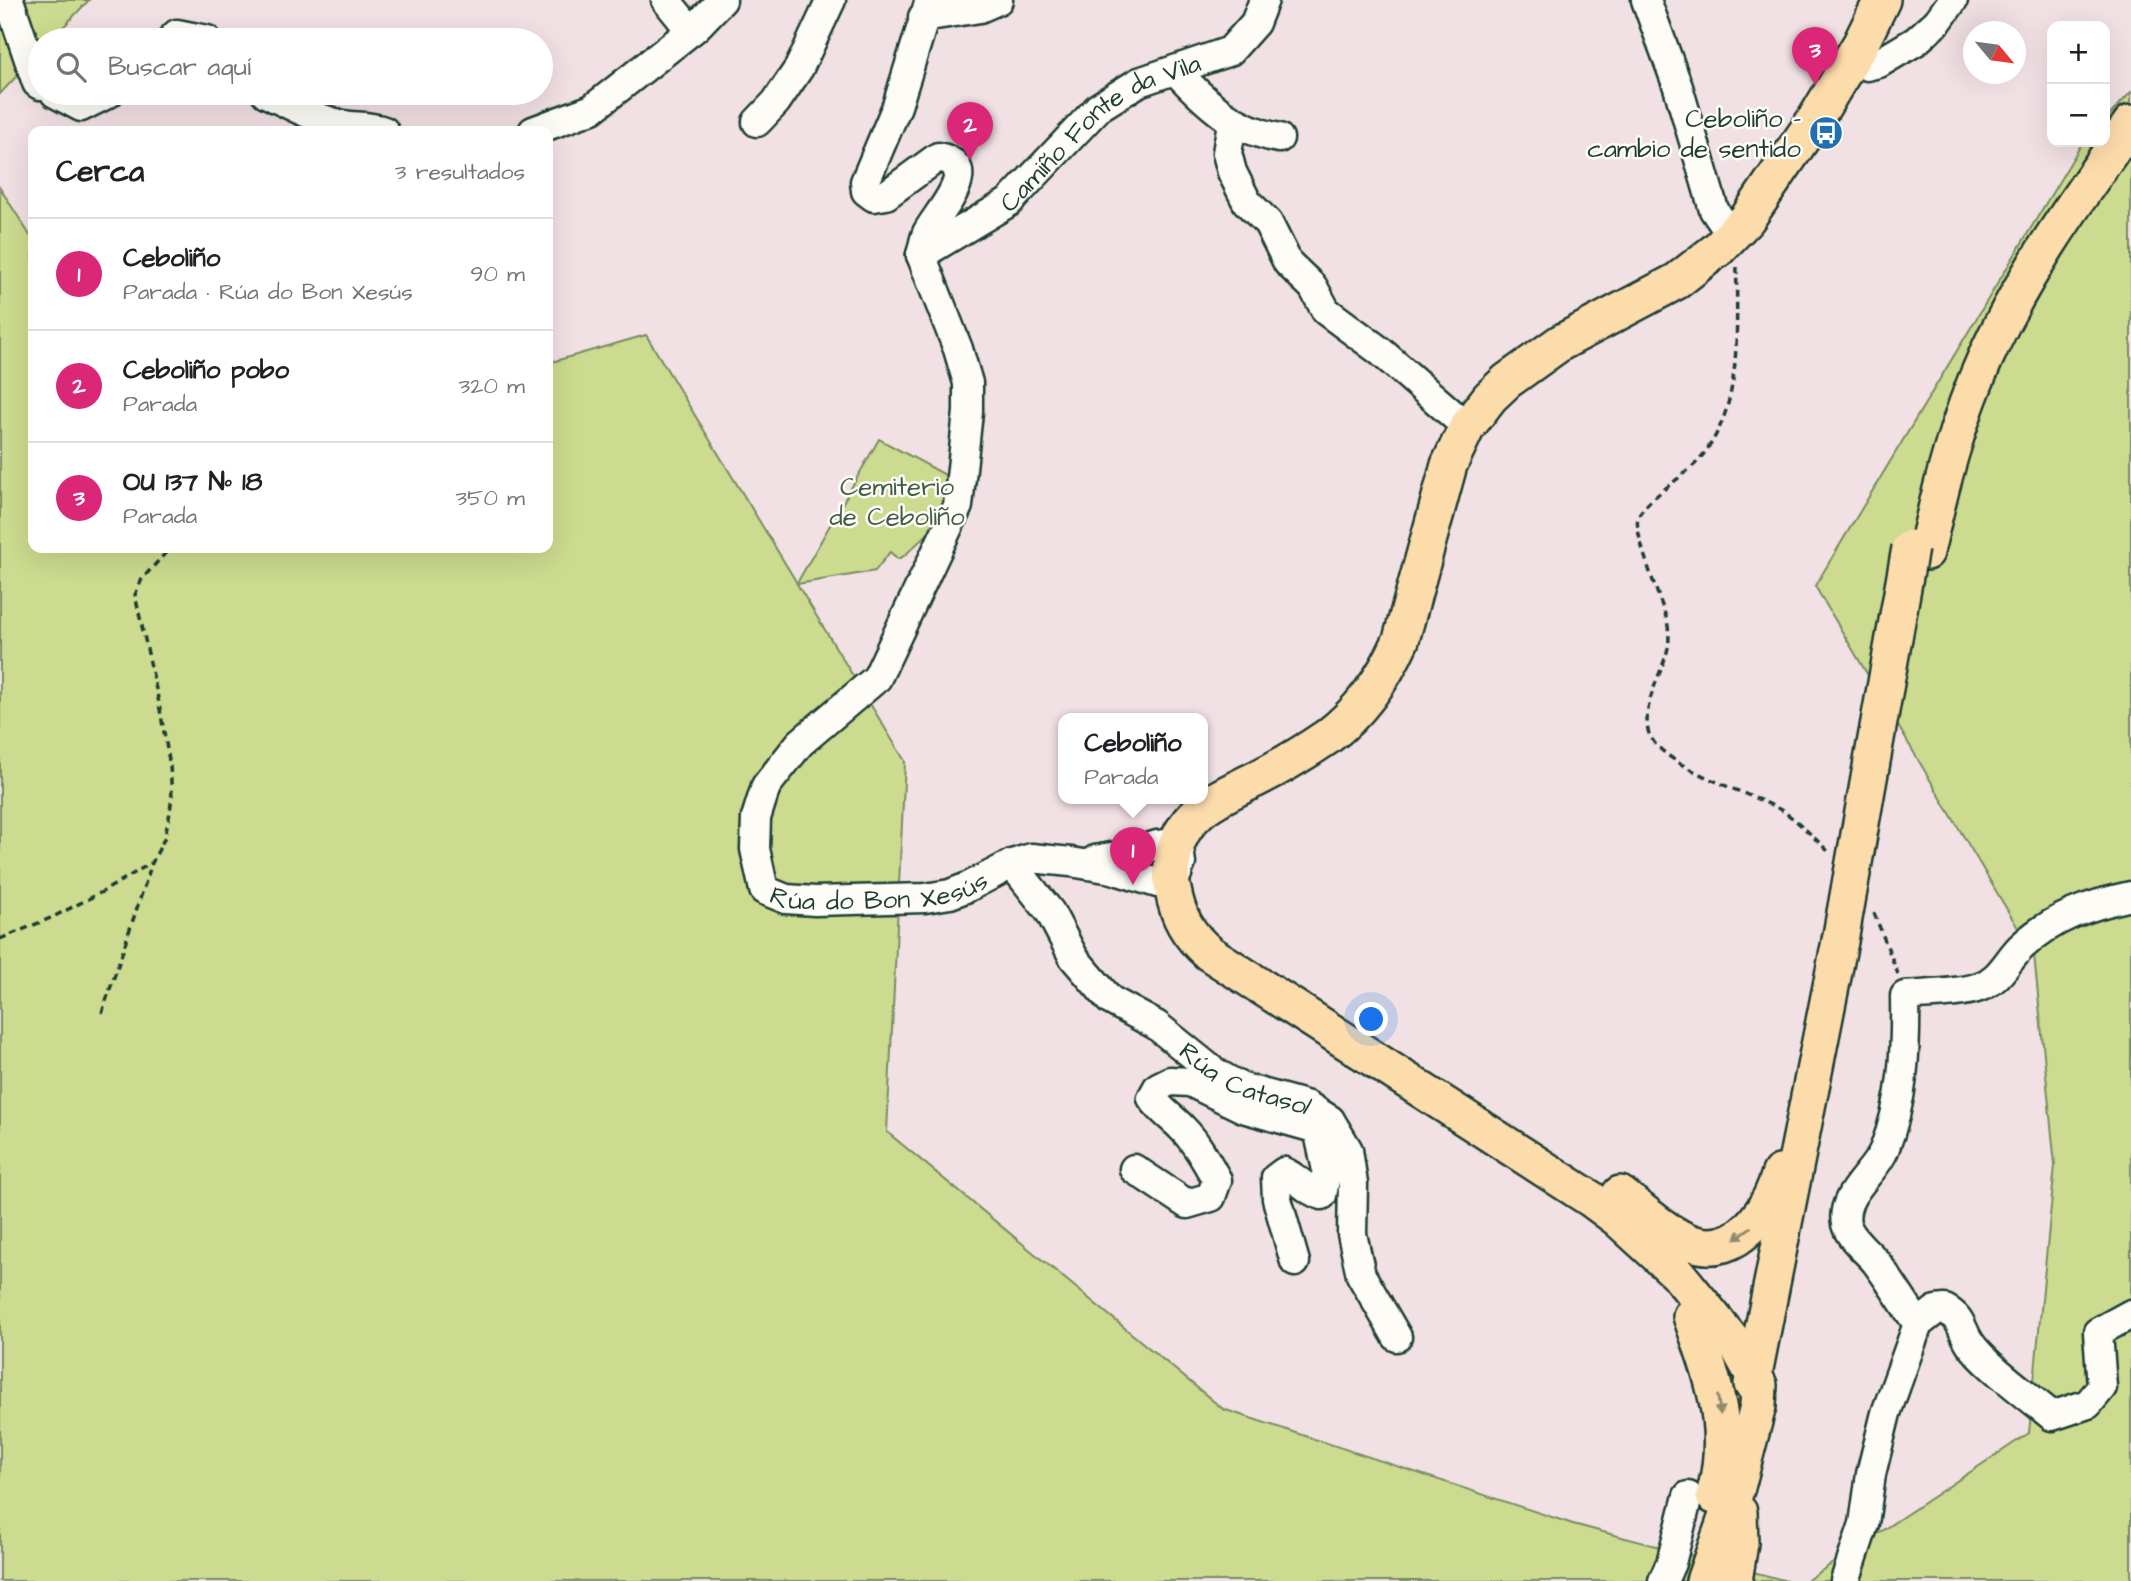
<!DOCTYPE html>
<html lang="es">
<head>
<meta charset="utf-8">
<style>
  :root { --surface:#fff; --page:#f2f2f2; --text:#202124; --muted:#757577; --line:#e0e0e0; --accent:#db2777 }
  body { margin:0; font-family:"Architects Daughter",sans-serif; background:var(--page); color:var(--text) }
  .controls { position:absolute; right:21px; top:21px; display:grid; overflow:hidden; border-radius:14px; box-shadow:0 7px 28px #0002 }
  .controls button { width:63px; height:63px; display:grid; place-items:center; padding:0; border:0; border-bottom:2px solid var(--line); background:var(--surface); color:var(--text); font:35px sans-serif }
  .compass { position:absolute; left:1963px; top:21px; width:63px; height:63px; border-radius:50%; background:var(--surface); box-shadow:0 7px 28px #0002; rotate:119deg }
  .you { position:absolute; left:1372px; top:1020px; width:24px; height:24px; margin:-18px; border:5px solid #fff; border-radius:50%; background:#1a73e8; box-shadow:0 0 0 10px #1a73e833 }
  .badge { display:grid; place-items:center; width:46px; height:46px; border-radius:50%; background:var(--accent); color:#fff; font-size:23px; font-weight:700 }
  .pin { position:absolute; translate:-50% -58px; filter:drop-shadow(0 2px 4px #0008) }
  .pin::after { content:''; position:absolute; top:37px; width:24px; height:21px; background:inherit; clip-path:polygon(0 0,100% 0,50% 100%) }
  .popup { position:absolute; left:1058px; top:713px; width:150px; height:91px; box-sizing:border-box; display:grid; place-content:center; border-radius:14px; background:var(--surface); filter:drop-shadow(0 2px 5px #0005); font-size:23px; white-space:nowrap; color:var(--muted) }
  .popup b { font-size:26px; color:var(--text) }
  .popup::after { content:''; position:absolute; left:50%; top:100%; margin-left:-14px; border:14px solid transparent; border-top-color:var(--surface) }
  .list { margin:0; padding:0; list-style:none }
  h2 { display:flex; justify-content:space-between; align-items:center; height:91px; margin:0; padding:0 28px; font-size:30px }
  h2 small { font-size:23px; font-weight:400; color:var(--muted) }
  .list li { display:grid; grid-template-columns:46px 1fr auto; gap:21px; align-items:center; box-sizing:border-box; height:112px; padding:0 28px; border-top:2px solid var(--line) }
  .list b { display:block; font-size:26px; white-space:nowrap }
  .list p { margin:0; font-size:23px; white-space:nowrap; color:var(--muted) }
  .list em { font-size:23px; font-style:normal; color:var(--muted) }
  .icon { flex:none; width:38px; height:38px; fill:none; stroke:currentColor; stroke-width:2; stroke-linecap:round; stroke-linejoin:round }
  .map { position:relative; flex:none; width:2131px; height:1581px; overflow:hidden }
  .search { position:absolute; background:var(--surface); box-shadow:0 7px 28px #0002; left:28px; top:28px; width:525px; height:77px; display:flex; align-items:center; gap:18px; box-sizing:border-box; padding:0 24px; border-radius:38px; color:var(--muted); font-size:26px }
  .panel { position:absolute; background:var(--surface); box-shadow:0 7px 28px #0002; left:28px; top:126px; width:525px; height:427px; border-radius:14px }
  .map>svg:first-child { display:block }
  .green { fill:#ccdb8f; stroke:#768c62; stroke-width:2 }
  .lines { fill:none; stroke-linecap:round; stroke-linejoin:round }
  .minor-casing { stroke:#1f3d34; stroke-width:33 }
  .major-casing { stroke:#1f3d34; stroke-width:40 }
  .path { stroke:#1f3d34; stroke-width:3.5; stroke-dasharray:7 5; stroke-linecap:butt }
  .minor { stroke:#fdfcf7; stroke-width:28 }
  .major { stroke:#fddcac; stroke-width:35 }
  .major-bridge-casing { stroke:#1f3d34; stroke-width:40; stroke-linecap:butt }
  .major-bridge { stroke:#fddcac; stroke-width:35 }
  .oneway { fill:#8e8c70 }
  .labels { text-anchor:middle; stroke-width:5; stroke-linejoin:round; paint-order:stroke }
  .poi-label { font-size:26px; fill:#1f3d34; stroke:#fdfcf7; text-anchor:end }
  .street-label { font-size:26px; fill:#1f3d34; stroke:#fdfcf7 }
  .park-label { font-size:26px; fill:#425d46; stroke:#fdfcf7 }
</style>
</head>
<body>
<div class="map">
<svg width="2131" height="1581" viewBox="0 0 2131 1581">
  <rect width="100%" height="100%" fill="#f2e1e4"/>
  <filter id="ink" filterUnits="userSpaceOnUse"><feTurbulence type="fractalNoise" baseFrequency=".0143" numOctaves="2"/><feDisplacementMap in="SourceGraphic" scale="14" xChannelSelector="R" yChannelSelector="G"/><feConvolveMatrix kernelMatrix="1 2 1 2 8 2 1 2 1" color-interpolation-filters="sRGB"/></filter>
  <g filter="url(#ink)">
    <g class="green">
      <polygon points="0,0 89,0 51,40 40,40 40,51 0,94"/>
      <polygon points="2131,92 2131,1581 1806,1581 2029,1433 2055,1165 2034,955 1815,586 2081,145 2084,142 2105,142 2105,120"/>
      <polygon points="0,188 33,240 33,548 548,548 548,363 646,335 797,583 879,439 951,478 936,526 904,556 898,559 890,552 875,571 797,584 905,761 887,1132 1223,1409 1573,1524 1787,1581 0,1581"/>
    </g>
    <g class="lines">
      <g class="minor-casing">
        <g id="minor">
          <polyline points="9,0 37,83 40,85"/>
          <polyline points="666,0 691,31"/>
          <polyline points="1646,0 1678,87 1714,210 1731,235"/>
          <polyline points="923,17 980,8 998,0"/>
          <polyline points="171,40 177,34 207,40"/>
          <polyline points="1852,58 1867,66 1879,63 1916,41 1938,21 1953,0"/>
          <path d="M1176,71c31,33 57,58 103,67"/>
          <polyline points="55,93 81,107 109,93"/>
          <path d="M266,93c23,11 48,25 73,31 16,4 28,1 45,7"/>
          <polyline points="757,122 776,102 799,68 831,0"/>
          <polyline points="1232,123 1227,153 1232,172 1247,202 1268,223 1288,263 1313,287 1326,311 1380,351 1467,427"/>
          <polyline points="533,131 592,109 696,27 722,0"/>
          <path id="s1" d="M921,255l37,94 10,34v29l-10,94 -81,172 -77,65 -34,43 -10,32 -1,31 9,41 22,9 29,2 110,-3 25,-4 18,-7 44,-23 19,-6 40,4 41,7 45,14 14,-3 6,-6 3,-9"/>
          <path id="s2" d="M921,255l88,-53 90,-95 40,-25 91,-31 25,-28 9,-23"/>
          <path d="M921,255c2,-7 3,-15 6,-22 10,-20 58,-68 11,-76l-52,38 -12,2 -8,-6 -1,-9 32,-76 33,-106"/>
          <polyline points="1095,860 1128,854 1157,845 1167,844 1179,848 1181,863"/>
          <path id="s3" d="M1012,864l38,48 24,46 36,42 46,25 58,47 26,15 68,19 22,14 18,30 5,34 -1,50 9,41 36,62"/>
          <path d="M1134,1169l53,35 24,-7 6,-17c-10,-17 -19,-36 -34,-51 -11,-12 -20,-16 -31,-31l6,-11 12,-6 20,1 53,26 75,21 12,-9"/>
          <path d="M1295,1262l-18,-63 -1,-21 8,-6c14,6 24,20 38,23l5,-25 -9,-41"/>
          <path d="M1918,1324l18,-14 9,-1c18,10 15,19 25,34 15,22 60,54 82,73l36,-12 14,-17 -4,-55 33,-18"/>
          <polyline points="1663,1581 1671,1563 1688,1496"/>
          <path d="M1845,1581l19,-57 7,-50 15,-61 32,-89c-14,-20 -27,-42 -42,-62 -9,-11 -26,-23 -30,-38 -6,-29 28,-50 38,-74 20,-50 22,-101 21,-154 20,-2 56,-2 74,-9 21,-7 27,-25 42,-40 32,-30 68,-42 110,-51"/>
        </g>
      </g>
      <g class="major-casing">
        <g id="major">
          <path d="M1926,552c15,-66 31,-131 59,-193 38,-85 93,-161 146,-236"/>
          <path d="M1620,1194c21,15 48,41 72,49 46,16 77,-33 88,-70"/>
          <path d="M1691,1316c22,63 42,113 23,180"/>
          <polyline points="1752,1384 1840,941"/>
          <path d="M1704,1581l33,-94 21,-81 1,-21 -20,-36 -62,-76 -59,-54 -27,-20 -382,-246c-21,-18 -31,-36 -36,-63 -3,-11 -2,-21 0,-32 9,-48 46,-60 85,-80 24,-12 47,-26 69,-41 34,-25 57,-59 74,-97l48,-175 18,-38 23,-30 17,-16 53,-38 117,-62 41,-32 29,-30 69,-101 45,-75 21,-43"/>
          <polyline points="1734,1581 1740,1543 1739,1512"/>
        </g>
      </g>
      <g class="path">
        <path d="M1737,267c-2,66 8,142 -40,195 -13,14 -54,40 -59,55 -5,16 23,84 29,103 2,11 3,22 0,32 -7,25 -24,51 -19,78 7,35 102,63 131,79 18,10 34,28 49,42"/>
        <polyline points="1874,913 1898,974"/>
        <polyline points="0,939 53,917 104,891 151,863"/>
        <polyline points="102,1013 152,863 164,839 169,818 172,797 170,766 158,698 135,595 142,579 170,548"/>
      </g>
      <use href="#minor" class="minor"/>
      <use href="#major" class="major"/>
      <g class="major-bridge-casing">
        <polyline id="major-bridge" points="1840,941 1910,548"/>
      </g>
      <use href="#major-bridge" class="major-bridge"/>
    </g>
    <defs><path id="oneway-solid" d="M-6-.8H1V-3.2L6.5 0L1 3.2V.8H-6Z" transform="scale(1.75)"/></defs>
    <g class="oneway">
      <use href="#oneway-solid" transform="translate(1743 1233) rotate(144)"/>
      <use href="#oneway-solid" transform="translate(1719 1405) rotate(82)"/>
    </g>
  </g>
  <defs>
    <g id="bus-disc" transform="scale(1.75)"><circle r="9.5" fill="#1f6fb2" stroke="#fdfcf7"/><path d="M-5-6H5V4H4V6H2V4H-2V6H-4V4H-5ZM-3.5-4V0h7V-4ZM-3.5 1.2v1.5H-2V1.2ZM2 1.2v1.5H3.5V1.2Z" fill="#fff"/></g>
  </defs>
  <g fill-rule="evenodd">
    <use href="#bus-disc" x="1826" y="133"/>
  </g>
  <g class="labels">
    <g class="poi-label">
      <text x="1801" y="127">Ceboliño -<tspan x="1801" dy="30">cambio de sentido</tspan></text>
    </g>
    <g class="street-label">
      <text dy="9" stroke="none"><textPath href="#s2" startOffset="220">Camiño Fonte da Vila</textPath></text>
      <text dy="9" stroke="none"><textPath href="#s1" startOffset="830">Rúa do Bon Xesús</textPath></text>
      <text dy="9" stroke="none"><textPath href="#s3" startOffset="327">Rúa Catasol</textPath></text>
    </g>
    <g class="park-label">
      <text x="897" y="495">Cemiterio<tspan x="897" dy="30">de Ceboliño</tspan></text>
    </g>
  </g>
</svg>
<div class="controls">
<button>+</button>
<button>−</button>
</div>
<svg class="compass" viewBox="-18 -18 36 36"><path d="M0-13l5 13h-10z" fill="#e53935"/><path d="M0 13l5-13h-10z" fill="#757577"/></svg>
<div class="you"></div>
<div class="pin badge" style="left:1133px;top:885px">1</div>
<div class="popup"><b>Ceboliño</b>Parada</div>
<div class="pin badge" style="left:970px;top:160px">2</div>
<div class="pin badge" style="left:1815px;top:85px">3</div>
<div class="search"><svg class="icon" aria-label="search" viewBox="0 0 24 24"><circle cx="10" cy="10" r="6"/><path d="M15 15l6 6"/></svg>Buscar aquí</div>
<section class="panel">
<h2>Cerca<small>3 resultados</small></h2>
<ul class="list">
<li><span class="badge">1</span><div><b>Ceboliño</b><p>Parada · Rúa do Bon Xesús</p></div><em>90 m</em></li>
<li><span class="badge">2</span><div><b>Ceboliño pobo</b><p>Parada</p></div><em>320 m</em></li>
<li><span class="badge">3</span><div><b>OU 137 Nº 18</b><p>Parada</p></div><em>350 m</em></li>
</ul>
</section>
</div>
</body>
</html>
